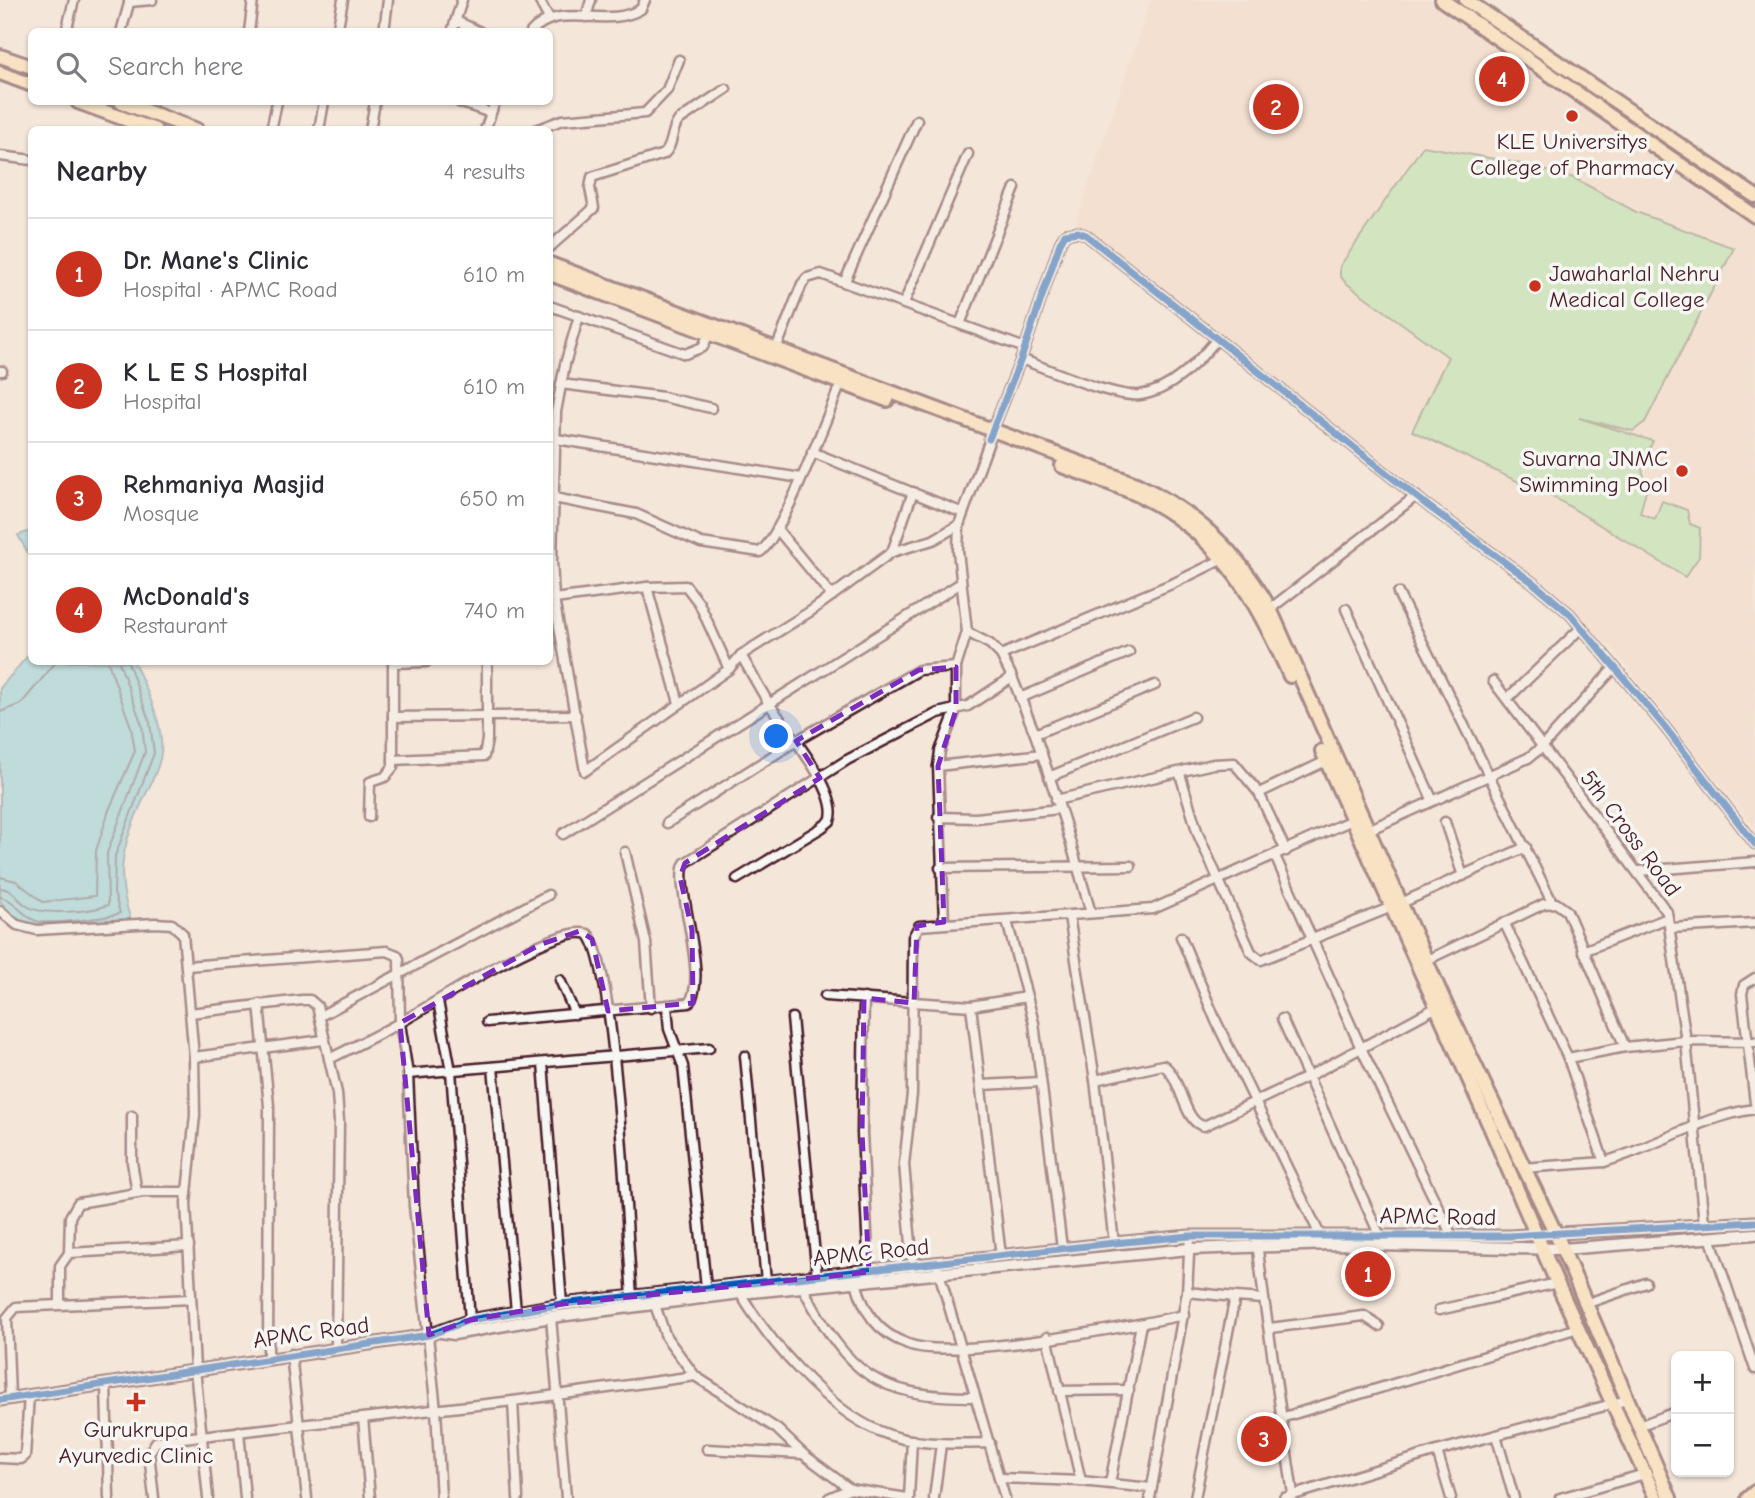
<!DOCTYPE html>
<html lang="en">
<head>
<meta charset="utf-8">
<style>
  :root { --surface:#fff; --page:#f2f2f3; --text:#2b2b33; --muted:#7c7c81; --line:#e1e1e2; --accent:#c8321e }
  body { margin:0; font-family:"Comic Neue",sans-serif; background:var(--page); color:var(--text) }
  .controls { position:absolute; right:21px; bottom:21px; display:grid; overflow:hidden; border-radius:10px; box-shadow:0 2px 5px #0004 }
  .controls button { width:63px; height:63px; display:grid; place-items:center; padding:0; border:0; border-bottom:2px solid var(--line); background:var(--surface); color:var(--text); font:35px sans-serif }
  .you { position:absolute; left:777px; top:737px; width:24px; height:24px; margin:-18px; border:5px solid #fff; border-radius:50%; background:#1a73e8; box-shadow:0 0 0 10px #1a73e833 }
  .badge { display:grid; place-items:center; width:46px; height:46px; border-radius:50%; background:var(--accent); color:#fff; font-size:23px; font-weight:700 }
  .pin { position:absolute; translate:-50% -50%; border:4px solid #fff; box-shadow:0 2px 7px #0006 }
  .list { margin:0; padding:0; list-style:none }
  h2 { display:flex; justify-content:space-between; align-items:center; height:91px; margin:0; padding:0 28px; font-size:30px }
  h2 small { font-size:23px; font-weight:400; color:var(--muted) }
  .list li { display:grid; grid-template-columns:46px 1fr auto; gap:21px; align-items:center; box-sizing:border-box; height:112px; padding:0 28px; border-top:2px solid var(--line) }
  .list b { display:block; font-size:26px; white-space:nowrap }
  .list p { margin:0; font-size:23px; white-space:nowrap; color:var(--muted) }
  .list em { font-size:23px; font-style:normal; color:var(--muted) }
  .icon { flex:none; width:38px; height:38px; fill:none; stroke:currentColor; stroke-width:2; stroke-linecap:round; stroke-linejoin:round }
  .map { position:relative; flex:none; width:1755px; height:1498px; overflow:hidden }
  .search { position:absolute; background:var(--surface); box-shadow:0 2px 5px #0004; left:28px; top:28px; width:525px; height:77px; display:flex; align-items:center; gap:18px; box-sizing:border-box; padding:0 24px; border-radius:10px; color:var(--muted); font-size:26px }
  .panel { position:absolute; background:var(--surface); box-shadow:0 2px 5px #0004; left:28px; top:126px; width:525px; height:539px; border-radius:10px }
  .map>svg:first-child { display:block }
  .built { fill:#f2dac8 }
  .green { fill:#abe2a5; stroke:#7a8068; stroke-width:2 }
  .water { fill:#7fcedc; stroke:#6a8895; stroke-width:2 }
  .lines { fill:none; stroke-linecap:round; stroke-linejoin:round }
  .shore { stroke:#5f6572; stroke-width:2 }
  .minor-casing { stroke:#4a1f2b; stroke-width:13 }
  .tertiary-casing { stroke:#4a1f2b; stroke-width:15 }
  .primary-casing { stroke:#4a1f2b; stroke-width:18 }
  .trunk-casing { stroke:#4a1f2b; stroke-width:18 }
  .minor { stroke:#f6f6f2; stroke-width:8 }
  .tertiary { stroke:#f6f6f2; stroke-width:10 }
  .primary { stroke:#faddab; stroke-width:12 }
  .trunk { stroke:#faddab; stroke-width:12 }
  .cycleway-casing { stroke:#f6f6f2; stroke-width:11 }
  .cycleway { stroke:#0057b8; stroke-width:7 }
  .marked { fill:none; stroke:#7b2cbf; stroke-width:5; stroke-dasharray:14 9; stroke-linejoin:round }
  .poi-dot { fill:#c8321e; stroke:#f6f6f2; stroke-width:2.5 }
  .labels { text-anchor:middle; stroke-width:7; stroke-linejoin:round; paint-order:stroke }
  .poi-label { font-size:23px; fill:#4a1f2b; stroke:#f6f6f2 }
  .street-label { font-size:23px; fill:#4a1f2b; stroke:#f6f6f2 }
</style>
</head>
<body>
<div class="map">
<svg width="1755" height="1498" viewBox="0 0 1755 1498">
  <rect width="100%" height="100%" fill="#f4e6d9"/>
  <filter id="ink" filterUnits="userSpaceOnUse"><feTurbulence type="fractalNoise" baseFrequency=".0143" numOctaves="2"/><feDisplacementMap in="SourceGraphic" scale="14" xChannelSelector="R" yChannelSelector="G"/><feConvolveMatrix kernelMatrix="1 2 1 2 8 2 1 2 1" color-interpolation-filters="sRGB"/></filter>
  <g filter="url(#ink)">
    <polygon class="built" points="1151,0 1429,0 1755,223 1755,828 1612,648 1416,486 1074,228"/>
    <polygon class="green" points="1423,146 1517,163 1574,178 1636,212 1734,248 1645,422 1633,431 1579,418 1653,441 1641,466 1647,487 1640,513 1655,519 1662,501 1687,510 1690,524 1700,528 1699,557 1685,577 1544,491 1535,476 1529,487 1412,431 1448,357 1346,283 1340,276 1340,266"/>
    <g class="water">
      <polygon points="31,531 32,531 31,559 18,535"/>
      <path d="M31,652l1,10h102c12,27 30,60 27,91 -1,14 -11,32 -17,45 -21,44 -30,75 -13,122l-94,10 -23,-13 -14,-16v-213z"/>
    </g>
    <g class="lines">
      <g class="shore">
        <polyline points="0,712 21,704 56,662"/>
        <polyline points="0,877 16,881 43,902 95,896 96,851 109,810 135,751 131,727 108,662"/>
        <path d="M0,888c14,1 16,11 27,18 15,10 63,6 81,-1l-1,-52 38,-101 -3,-27 -23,-63"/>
        <path d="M0,897c13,1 22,19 36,24 12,4 72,-3 84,-8l-6,-20 1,-37 39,-103 -4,-30 -22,-61"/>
      </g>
      <g class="minor-casing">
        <g id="minor">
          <polyline points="539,0 548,17"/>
          <polyline points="129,2 152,0"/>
          <polyline points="586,17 591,0"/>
          <polyline points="456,21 480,32"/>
          <polyline points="66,32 74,0"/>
          <polyline points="121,32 130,0"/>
          <polyline points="249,32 253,0"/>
          <polyline points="337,32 343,0"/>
          <polyline points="384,32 388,0"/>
          <polyline points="452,32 462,0"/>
          <path d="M531,32c28,-32 75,-2 110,-23l4,-9"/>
          <polyline points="459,102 491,113"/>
          <polyline points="271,130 277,102"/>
          <polyline points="319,130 324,102"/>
          <polyline points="370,130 375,102"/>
          <polyline points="485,130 495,102"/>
          <polyline points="536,130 562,120 645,113 667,90 679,60"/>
          <polyline points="0,156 32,160"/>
          <path d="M550,247l44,-39 -4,-20 2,-11 72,-23c10,-9 6,-23 15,-34l47,-31"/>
          <polyline points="845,281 917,120"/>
          <polyline points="904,303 968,154"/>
          <polyline points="550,306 685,354 703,347 709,333"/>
          <polyline points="579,316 565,364 556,412 552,561 554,599 585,771 729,669 741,655 811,611 892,552 933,540 959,525"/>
          <polyline points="960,324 1015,188"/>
          <polyline points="776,349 802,284 807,278 821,274 1025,348"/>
          <path d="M1021,359c27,10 92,39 119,36 31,-4 58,-33 77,-56"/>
          <polyline points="0,371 2,371"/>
          <polyline points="561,384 663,397 711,408"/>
          <polyline points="556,439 801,478"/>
          <polyline points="989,439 1021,359 1060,243 1065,234 1078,232 1086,235 1428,506 1532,582 1570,614 1664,726 1755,844"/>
          <polyline points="812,452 963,513"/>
          <path d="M554,498l82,16 65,29 59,9c22,-15 68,-138 81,-169"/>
          <polyline points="777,529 832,596"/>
          <polyline points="892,552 913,492"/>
          <polyline points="647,587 679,703"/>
          <polyline points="1398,593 1552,902"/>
          <polyline points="554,599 647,587 686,586 699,603 729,669"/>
          <polyline points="1270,609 1416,496"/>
          <polyline points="1346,609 1432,799"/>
          <polyline points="967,632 990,644 1001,655 1012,677 1035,734 1064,820 1091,913"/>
          <polyline points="1001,655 1174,583 1223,559"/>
          <polyline points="393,663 426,662"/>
          <polyline points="1493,681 1667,912 1686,1041 1704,1223"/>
          <polyline points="1020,698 1129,652"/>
          <polyline points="1507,699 1582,627"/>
          <polyline points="393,717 576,715"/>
          <polyline points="1035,734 1155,685"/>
          <polyline points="393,760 484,756 487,740 487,662"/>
          <polyline points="938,766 940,751 956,710 956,667"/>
          <polyline points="1180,774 1198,834 1251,952 1261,960 1399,904 1526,847"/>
          <polyline points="1049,777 1193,717"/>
          <polyline points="1259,793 1326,761"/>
          <polyline points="1056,800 1213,764 1234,763 1259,793 1286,851"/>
          <polyline points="369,817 370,782 385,777 393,767 393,662"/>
          <polyline points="938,817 976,818 1059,809"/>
          <polyline points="1445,822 1463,876"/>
          <polyline points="667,823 796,741 919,670 956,667 967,632 958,551 959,525 990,439"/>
          <polyline points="1364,832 1528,758 1541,748 1614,668"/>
          <polyline points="563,834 961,583"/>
          <polyline points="625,852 646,942 651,1008"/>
          <polyline points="1275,856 1361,1048 1452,1236"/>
          <polyline points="940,868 1131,866"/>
          <polyline points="1639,871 1755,862"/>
          <path d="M737,879l84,-51 9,-7c12,-28 -46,-94 -62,-119 -9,-15 -18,-31 -27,-47"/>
          <polyline points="0,911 17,925 37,930 155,923 172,924 183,934 194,1057 195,1115 186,1203 195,1369 208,1498"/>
          <polyline points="1069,916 1095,1080 1114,1243"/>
          <polyline points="1007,921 1034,1023 1062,1248"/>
          <polyline points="944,922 938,766 1042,754"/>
          <polyline points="1505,924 1568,1058"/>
          <polyline points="1671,928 1755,923"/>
          <polyline points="1181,937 1216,1021 1320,1235"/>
          <polyline points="1583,951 1668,918"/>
          <polyline points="1425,961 1544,904 1556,903 1567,911 1625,1047 1568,1058 1604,1162 1522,1168"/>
          <polyline points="186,966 387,951 397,955 399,959 400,1023 408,1074 414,1206 436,1410 441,1498"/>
          <polyline points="1755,978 1744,985 1742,994 1755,1103"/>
          <polyline points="560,980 575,1014"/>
          <polyline points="825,996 971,1006 1027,997"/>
          <polyline points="864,998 862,1133 869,1272"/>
          <polyline points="438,1001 451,1071 470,1320"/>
          <polyline points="259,1004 269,1106 268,1358"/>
          <polyline points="667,1006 669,1029 683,1066 706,1287"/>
          <polyline points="971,1006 1001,1256"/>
          <polyline points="190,1013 302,1000 310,1000 317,1006 337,1093 339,1122 336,1347"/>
          <polyline points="320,1016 548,895"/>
          <polyline points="792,1018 817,1276"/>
          <polyline points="1282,1019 1379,1234"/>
          <path d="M487,1022l202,-19c21,-27 -17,-122 -4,-140l162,-103 91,-47 30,-7 44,-29"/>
          <polyline points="1625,1047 1686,1041 1755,1042"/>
          <polyline points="745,1056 766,1281"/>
          <polyline points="194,1057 323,1040"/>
          <path d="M329,1059c24,-12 49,-24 72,-37 33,-18 157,-100 187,-88 28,31 39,304 44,362"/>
          <polyline points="543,1063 562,1304"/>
          <polyline points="493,1067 516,1311"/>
          <polyline points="408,1074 709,1048"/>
          <path d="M1095,1080l68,-15c19,12 20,58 41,61l105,-50 126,-68"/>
          <polyline points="982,1085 1040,1082"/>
          <polyline points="132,1116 132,1162 137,1193"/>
          <path d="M1604,1162c52,-15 98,-46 151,-53"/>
          <polyline points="1710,1237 1755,1369"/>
          <polyline points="69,1253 70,1217 78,1203 143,1192 187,1192"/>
          <polyline points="913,1267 904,1164 912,1094 913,937 919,926 1153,909 1352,820"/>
          <polyline points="938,1269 1005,1498"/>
          <path d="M856,1282c8,30 21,51 52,62 44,17 223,-18 276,-29"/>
          <path d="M803,1288c46,87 73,109 172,109"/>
          <polyline points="1187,1292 1235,1297"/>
          <path d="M740,1293c27,46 88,117 139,138 34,15 74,13 111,12"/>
          <polyline points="1264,1299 1293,1494"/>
          <polyline points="60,1303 60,1266 69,1253 189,1246"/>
          <polyline points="1585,1304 1646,1283"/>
          <polyline points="655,1305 666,1337 695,1376 777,1429 803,1454 850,1489"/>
          <polyline points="1439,1310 1557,1283"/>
          <polyline points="551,1317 566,1498"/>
          <polyline points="1270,1328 1364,1316 1379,1326"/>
          <polyline points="1047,1337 1081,1481"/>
          <polyline points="291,1354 307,1498"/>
          <polyline points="106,1384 109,1498"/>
          <polyline points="1059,1391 1129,1390"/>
          <polyline points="10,1398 7,1318 16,1307 191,1299"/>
          <polyline points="513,1401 518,1498"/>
          <polyline points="1284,1417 1578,1328"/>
          <polyline points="363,1418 370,1498"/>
          <polyline points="1638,1426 1676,1412"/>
          <polyline points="239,1431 245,1498"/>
          <polyline points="1496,1435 1514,1498"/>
          <polyline points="707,1449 803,1454"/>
          <polyline points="1437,1451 1451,1498"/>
          <polyline points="0,1458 21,1459 25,1456 29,1395"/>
          <polyline points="999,1478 1081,1481 1151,1488"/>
          <polyline points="1110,1483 1141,1324"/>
          <polyline points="154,1498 149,1453 156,1442 165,1440 513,1401 695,1376"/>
          <polyline points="829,1498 850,1489 907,1498"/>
          <polyline points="909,1498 912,1440"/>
          <polyline points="934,1498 941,1444"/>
          <polyline points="1150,1498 1187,1292 1190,1236"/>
          <polyline points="1195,1498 1235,1297 1264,1299 1257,1242"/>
          <polyline points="1284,1498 1437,1451 1627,1400"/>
          <polyline points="1560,1498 1645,1474"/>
        </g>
      </g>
      <g class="tertiary-casing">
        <g id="tertiary">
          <polyline points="441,1332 454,1334 551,1317 740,1293 1189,1249 1331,1244 1563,1249 1755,1234"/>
          <polyline points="0,1400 429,1335 470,1320 562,1304 1114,1243 1190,1236 1509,1236 1755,1222"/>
        </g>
      </g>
      <g class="primary-casing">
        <g id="primary">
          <polyline points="0,56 32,67"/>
          <polyline points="0,73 32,85"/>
          <polyline points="78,102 155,130"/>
          <polyline points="121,102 197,130"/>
          <path d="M550,264l586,220c59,28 102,68 134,125l175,394 111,231 114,264"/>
          <polyline points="550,274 887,400"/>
          <path d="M1062,466c37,14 80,26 113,50 58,40 87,97 115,160"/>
          <polyline points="1322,751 1492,1131 1557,1283 1656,1498"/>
          <polyline points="1748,1498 1755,1492"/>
        </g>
      </g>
      <g class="trunk-casing">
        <g id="trunk">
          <polyline points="1442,0 1755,216"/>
          <polyline points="1466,0 1755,196"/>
        </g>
      </g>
      <use href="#minor" class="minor"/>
      <use href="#tertiary" class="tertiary"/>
      <use href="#primary" class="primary"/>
      <use href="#trunk" class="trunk"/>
      <g class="cycleway-casing">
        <g id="cycleway">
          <polyline points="989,439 1021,359 1060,243 1065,234 1078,232 1086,235 1428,506 1532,582 1570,614 1664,726 1755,844"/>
          <polyline points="0,1400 429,1335 470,1320 562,1304 1114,1243 1190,1236 1509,1236 1755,1222"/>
        </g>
      </g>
      <use href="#cycleway" class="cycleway"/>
    </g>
  </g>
  <path d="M0 0H1755V1498H0ZM956,667v43l-18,56 6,156 -27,4 -3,77 -50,-5 -2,135 7,139 -307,32 -92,16 -41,15 -29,-312 139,-78 41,-14 12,8 16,72 85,-8 -1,-73 -12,-53 5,-14 135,-85 -24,-37 123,-71z" fill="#f4e6d9" fill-opacity=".55" fill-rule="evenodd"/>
  <path class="marked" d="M956,667v43l-18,56 6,156 -27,4 -3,77 -50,-5 -2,135 7,139 -307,32 -92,16 -41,15 -29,-312 139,-78 41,-14 12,8 16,72 85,-8 -1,-73 -12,-53 5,-14 135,-85 -24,-37 123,-71z"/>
  <g class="poi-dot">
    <circle cx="1572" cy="116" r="7"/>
    <circle cx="1535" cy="286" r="7"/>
    <circle cx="1682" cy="471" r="7"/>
    <path d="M132.5 1391.5h7v7h7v7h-7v7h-7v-7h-7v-7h7z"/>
  </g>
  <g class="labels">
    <g class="poi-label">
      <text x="1572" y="149">KLE Universitys<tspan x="1572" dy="26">College of Pharmacy</tspan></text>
      <text x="1549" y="281" text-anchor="start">Jawaharlal Nehru<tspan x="1549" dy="26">Medical College</tspan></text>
      <text x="1668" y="466" text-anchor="end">Suvarna JNMC<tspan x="1668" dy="26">Swimming Pool</tspan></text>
      <text x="136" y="1437">Gurukrupa<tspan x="136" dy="26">Ayurvedic Clinic</tspan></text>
    </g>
    <g class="street-label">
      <text transform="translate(1631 833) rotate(53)" y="8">5th Cross Road</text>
      <text transform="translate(1438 1216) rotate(1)" y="8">APMC Road</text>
      <text transform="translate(871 1252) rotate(-6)" y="8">APMC Road</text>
      <text transform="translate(311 1332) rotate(-8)" y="8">APMC Road</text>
    </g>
  </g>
</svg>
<div class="controls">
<button>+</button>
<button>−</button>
</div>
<div class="you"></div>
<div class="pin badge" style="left:1368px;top:1274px">1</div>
<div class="pin badge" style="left:1276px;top:107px">2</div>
<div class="pin badge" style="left:1264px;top:1439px">3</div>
<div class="pin badge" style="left:1502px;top:79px">4</div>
<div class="search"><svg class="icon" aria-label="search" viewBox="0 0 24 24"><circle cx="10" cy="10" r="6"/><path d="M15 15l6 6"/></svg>Search here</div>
<section class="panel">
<h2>Nearby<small>4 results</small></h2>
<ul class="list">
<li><span class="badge">1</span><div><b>Dr. Mane's Clinic</b><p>Hospital · APMC Road</p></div><em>610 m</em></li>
<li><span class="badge">2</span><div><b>K L E S Hospital</b><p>Hospital</p></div><em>610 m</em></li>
<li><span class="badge">3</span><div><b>Rehmaniya Masjid</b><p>Mosque</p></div><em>650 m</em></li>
<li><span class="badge">4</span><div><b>McDonald's</b><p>Restaurant</p></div><em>740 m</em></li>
</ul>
</section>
</div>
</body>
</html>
